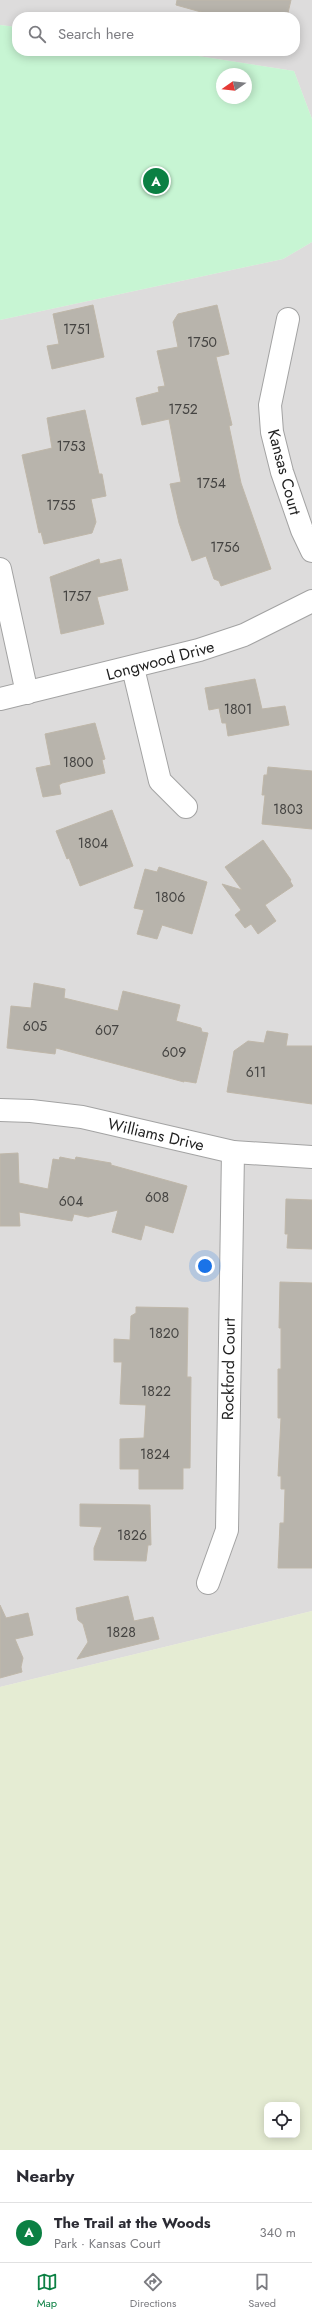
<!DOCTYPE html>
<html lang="en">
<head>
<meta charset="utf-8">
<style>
  :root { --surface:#fff; --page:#f2f2f3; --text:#2b2b33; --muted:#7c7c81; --line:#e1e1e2; --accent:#0b8043 }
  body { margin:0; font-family:Jost,sans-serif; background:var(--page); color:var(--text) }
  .controls { position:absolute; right:12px; bottom:12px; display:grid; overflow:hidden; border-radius:8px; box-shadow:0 2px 10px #0003 }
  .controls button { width:36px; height:36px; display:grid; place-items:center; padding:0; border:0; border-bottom:1px solid var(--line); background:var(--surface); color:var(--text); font:20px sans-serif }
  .compass { position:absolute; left:216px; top:68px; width:36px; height:36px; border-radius:50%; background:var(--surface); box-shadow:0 2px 10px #0003; rotate:256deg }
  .you { position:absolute; left:205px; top:1266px; width:14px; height:14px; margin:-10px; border:3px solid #fff; border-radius:50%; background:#1a73e8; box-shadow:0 0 0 6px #1a73e833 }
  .badge { display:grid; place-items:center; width:26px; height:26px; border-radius:50%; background:var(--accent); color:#fff; font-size:13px; font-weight:700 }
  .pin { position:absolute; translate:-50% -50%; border:2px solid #fff; box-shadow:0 1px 4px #0006 }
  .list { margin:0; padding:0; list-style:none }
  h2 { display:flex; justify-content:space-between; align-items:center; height:52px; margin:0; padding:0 16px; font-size:17px }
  h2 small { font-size:13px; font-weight:400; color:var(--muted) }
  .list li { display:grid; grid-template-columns:26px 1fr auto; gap:12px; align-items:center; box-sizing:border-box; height:60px; padding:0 16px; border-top:1px solid var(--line) }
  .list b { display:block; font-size:15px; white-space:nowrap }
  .list p { margin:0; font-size:13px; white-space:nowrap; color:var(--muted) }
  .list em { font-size:13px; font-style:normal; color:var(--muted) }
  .icon { flex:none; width:22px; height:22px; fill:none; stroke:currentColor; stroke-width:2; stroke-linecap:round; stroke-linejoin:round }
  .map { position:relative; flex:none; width:312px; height:2150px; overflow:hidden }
  .search { position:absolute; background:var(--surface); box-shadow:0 2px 10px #0003; left:12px; right:12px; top:12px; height:44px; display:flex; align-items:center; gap:10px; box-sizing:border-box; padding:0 14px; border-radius:16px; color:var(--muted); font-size:15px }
  .sheet { height:112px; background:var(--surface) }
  nav { display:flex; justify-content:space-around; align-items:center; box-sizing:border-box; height:56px; border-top:1px solid var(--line); background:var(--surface); font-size:11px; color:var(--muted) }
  nav a { display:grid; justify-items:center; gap:2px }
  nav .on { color:var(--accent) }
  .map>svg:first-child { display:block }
  .residential { fill:#dddcdc }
  .farmland { fill:#e5ecd3; fill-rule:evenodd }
  .park { fill:#c7f5d3; fill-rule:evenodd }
  .building { fill:#b8b4ac; stroke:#bfb7a9 }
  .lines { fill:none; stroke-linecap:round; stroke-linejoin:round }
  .minor-casing { stroke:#a3a3a3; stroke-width:24 }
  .minor { stroke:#fff; stroke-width:22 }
  .labels { text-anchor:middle; stroke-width:3; stroke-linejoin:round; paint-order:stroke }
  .number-label { font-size:14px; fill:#454442 }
  .street-label { font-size:16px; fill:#1f1f1f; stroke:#fff }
</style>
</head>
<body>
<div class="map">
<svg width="312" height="2150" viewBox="0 0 312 2150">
  <rect width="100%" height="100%" fill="#efede6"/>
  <g class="residential">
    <polygon points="0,0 312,0 312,119 294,71 166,51 295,51 295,17 17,17 17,27 0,25"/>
    <polygon points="312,242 312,1611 0,1687 0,320 283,259"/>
  </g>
  <path class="farmland" d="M312,1611v539h-312v-463zM267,2105h30v30h-30z"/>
  <path class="park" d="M0,25l17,2v24h149l128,20 18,48v123l-29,17 -283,61zM222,74h24v24h-24z"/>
  <g class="building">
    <polygon points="177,0 291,0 287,17 219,17 176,5"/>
    <polygon points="93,305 104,357 52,369 47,346 59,344 53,314"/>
    <polygon points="217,305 229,354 216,357 232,425 229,426 241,483 271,569 221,586 219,581 214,579 206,556 192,561 179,523 170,484 181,482 169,419 142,425 136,398 159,392 158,387 165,386 157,351 178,347 173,322 178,314"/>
    <polygon points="85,410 99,474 102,474 106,496 91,499 96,522 92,533 44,544 41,532 39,533 22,455 52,448 47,418"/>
    <polygon points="99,559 100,564 121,559 128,590 97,597 104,624 61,634 50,577"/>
    <polygon points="255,679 262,709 285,706 289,725 228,736 226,723 222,723 219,708 209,710 205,688"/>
    <polygon points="95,723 105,759 102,760 105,773 62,783 59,785 61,794 43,797 36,768 51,765 45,734"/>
    <polygon points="268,767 312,771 312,829 262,824 265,795 262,795 264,775 267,775"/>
    <polygon points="112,810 133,866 80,886 69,858 67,859 56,831"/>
    <polygon points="263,840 291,880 290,881 293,886 265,905 276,921 258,934 251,924 245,928 235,915 241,910 222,884 242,890 225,867"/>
    <polygon points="159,867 207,882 192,934 162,925 157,939 137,934 144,910 134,908 145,869 157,872"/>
    <polygon points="34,983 65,989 64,998 118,1011 123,991 180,1005 176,1021 201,1028 202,1032 208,1033 196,1083 184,1081 184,1082 56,1048 55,1054 7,1048 11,1006 31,1008"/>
    <polygon points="267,1031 288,1034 286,1046 312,1046 312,1104 227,1092 234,1051 248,1041 264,1043"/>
    <polygon points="18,1153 19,1183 48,1189 53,1159 59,1160 60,1157 75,1160 76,1157 111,1163 111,1165 187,1186 173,1233 145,1225 141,1240 112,1232 118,1210 88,1217 74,1214 72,1221 19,1212 20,1226 0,1226 0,1154"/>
    <polygon points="286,1199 312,1200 312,1249 287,1248 288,1234 285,1234"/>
    <polygon points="280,1282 312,1283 312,1568 278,1568 280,1523 284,1523 285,1489 281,1489 281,1476 278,1476 281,1418 278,1418 278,1369 281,1369 281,1328 279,1328"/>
    <polygon points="136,1307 188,1308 187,1377 191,1377 190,1468 183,1468 183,1489 139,1489 139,1469 120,1469 120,1439 144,1438 146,1405 120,1404 122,1362 114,1362 114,1339 130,1340 131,1316 136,1313"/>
    <polygon points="80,1504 150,1505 151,1545 148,1545 146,1561 94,1560 94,1548 102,1527 80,1526"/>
    <polygon points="128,1596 134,1621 153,1617 159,1639 77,1659 88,1642 83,1624 78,1620 76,1608"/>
    <polygon points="0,1605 6,1618 28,1613 33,1635 15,1639 23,1658 21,1667 22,1672 0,1678"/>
  </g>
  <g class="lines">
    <g class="minor-casing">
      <g id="minor">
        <polyline points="288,319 270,405 272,432 282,472 302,530 312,551"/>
        <polyline points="0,569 27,693"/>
        <polyline points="133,668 160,781 186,807"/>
        <polyline points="0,699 199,650 244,635 312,601"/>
        <polyline points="0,1110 31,1111 82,1117 233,1152 312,1157"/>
        <polyline points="208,1583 227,1530 233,1152"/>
      </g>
    </g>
    <use href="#minor" class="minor"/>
  </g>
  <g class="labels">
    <g class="number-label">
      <text x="77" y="334">1751</text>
      <text x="202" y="347">1750</text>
      <text x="183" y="414">1752</text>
      <text x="71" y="451">1753</text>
      <text x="211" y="488">1754</text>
      <text x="61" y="510">1755</text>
      <text x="225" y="552">1756</text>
      <text x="77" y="601">1757</text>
      <text x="238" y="714">1801</text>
      <text x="78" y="767">1800</text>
      <text x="288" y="814">1803</text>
      <text x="93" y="848">1804</text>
      <text x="170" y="902">1806</text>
      <text x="35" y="1031">605</text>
      <text x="107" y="1035">607</text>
      <text x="174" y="1057">609</text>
      <text x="256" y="1077">611</text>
      <text x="157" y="1202">608</text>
      <text x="71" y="1206">604</text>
      <text x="164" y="1338">1820</text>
      <text x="156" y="1396">1822</text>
      <text x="155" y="1459">1824</text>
      <text x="132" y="1540">1826</text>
      <text x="121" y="1637">1828</text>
    </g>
    <g class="street-label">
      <text transform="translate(285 472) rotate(75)" y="6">Kansas Court</text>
      <text transform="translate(160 660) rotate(-15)" y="6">Longwood Drive</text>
      <text transform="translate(156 1134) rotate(13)" y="6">Williams Drive</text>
      <text transform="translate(228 1369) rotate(-89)" y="6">Rockford Court</text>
    </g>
  </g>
</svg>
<div class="controls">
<button><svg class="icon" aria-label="locate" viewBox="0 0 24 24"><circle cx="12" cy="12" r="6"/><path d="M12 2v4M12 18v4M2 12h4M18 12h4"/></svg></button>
</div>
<svg class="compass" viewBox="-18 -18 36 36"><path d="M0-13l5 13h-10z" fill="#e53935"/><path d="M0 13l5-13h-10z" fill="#7c7c81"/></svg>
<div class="you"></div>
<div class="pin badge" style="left:156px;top:181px">A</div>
<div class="search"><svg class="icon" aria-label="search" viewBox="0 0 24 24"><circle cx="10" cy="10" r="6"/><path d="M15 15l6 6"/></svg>Search here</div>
</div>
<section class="sheet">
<h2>Nearby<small></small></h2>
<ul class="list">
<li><span class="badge">A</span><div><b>The Trail at the Woods</b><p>Park · Kansas Court</p></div><em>340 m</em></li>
</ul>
</section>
<nav>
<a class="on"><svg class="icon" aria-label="map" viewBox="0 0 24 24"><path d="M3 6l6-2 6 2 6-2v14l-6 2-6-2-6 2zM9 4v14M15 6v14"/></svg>Map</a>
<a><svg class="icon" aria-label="directions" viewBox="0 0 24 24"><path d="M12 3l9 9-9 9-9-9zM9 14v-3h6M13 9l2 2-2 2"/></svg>Directions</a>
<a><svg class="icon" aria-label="saved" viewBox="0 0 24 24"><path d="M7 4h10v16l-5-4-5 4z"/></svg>Saved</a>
</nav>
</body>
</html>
